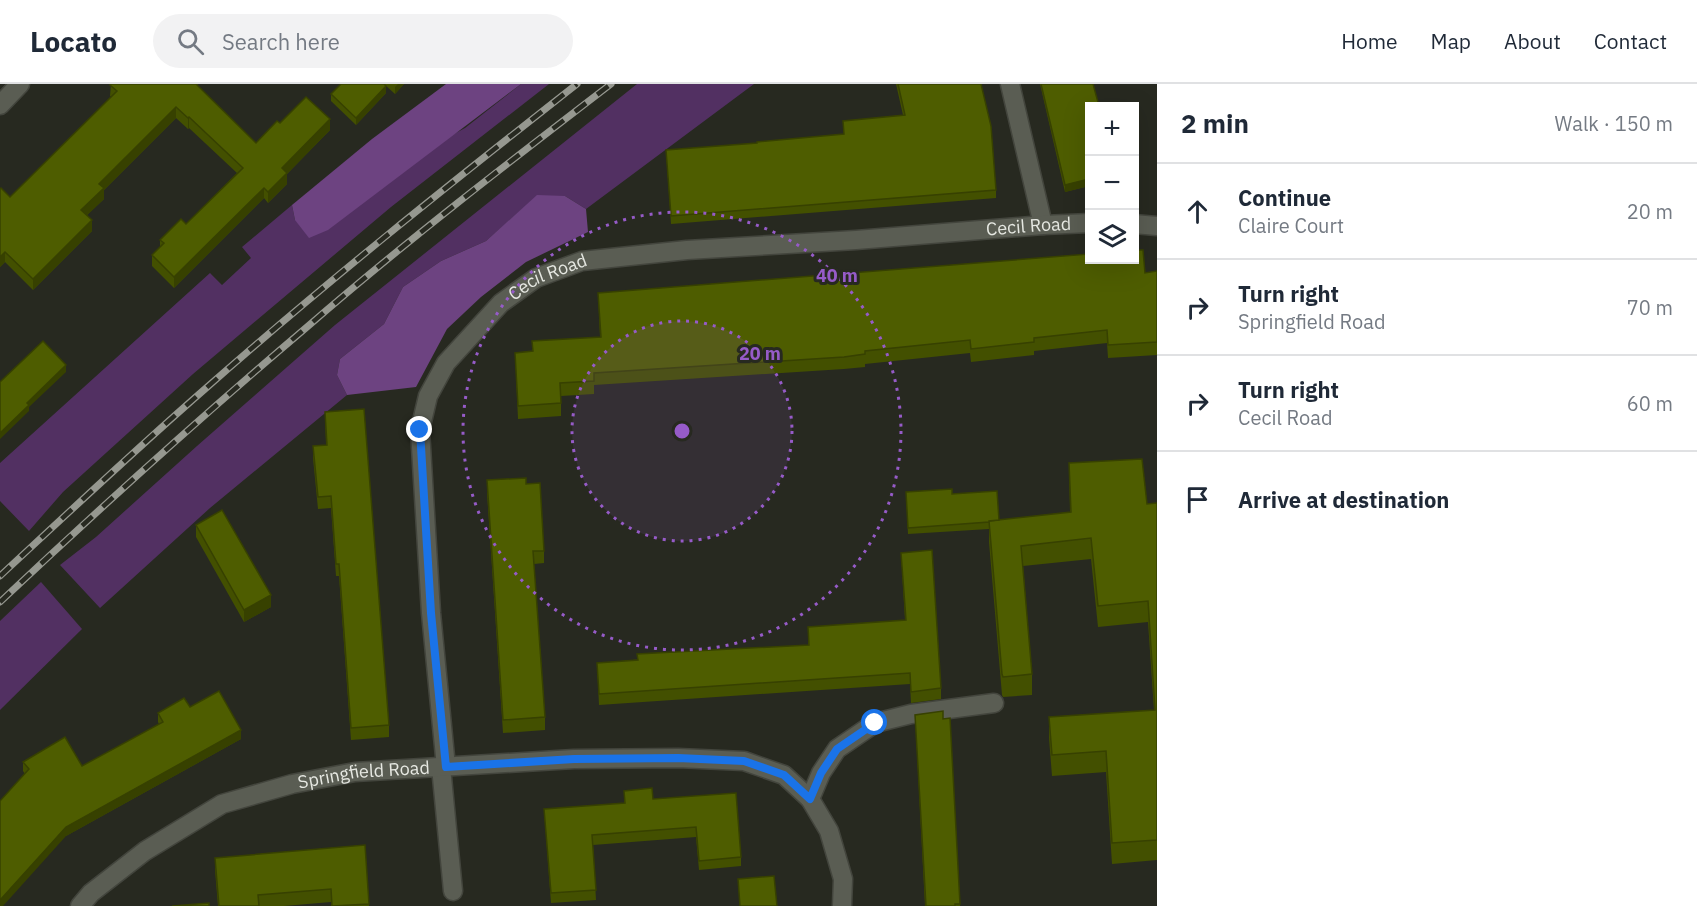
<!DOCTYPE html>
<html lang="en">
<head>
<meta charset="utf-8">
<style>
  :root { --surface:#fff; --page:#f2f2f3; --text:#1f2937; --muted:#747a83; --line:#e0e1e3 }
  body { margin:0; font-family:"IBM Plex Sans",sans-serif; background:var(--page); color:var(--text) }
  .controls { position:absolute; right:18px; top:18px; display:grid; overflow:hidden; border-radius:0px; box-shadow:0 6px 24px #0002 }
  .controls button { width:54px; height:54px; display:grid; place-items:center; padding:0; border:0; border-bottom:2px solid var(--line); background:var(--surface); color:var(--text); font:30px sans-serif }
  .stop { position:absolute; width:18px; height:18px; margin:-14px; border:4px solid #1a73e8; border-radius:50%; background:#fff }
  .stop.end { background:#1a73e8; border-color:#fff; box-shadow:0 2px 6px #0008 }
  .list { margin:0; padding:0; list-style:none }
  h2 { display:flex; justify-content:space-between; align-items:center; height:78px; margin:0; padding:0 24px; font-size:26px }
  h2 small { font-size:20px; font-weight:400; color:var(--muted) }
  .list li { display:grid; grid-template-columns:39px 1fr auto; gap:18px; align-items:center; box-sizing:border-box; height:96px; padding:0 24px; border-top:2px solid var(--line) }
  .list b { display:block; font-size:22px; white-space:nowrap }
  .list p { margin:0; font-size:20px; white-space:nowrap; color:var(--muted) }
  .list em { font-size:20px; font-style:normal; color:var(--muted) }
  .icon { flex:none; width:33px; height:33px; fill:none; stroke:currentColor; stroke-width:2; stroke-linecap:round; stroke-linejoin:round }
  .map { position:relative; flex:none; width:1157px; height:822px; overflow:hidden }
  header { display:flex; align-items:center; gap:36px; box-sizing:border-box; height:84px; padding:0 30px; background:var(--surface); border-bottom:2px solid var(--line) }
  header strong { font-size:28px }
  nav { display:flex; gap:33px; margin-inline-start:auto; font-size:21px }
  .search { width:420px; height:54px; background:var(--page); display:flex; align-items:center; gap:15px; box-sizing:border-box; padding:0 21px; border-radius:33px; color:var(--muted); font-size:22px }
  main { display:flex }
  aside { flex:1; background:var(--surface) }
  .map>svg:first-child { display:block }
  .green { fill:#523062 }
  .forest { fill:#6d4381 }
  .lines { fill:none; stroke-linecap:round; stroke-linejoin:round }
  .minor-casing { stroke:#43453d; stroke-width:21 }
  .minor { stroke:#5a5d53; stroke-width:18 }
  .rail-casing { stroke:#969890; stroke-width:7 }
  .rail { stroke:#272920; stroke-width:4.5; stroke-dasharray:14; stroke-linecap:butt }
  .wall { fill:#435000 }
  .shaded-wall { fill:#374100 }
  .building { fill:#4e5d00; stroke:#374100; stroke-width:1.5 }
  .route { stroke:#1a73e8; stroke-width:8 }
  .ring { fill:none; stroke:#965bc8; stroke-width:3; stroke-dasharray:3 6 }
  .labels { text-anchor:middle; stroke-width:6; stroke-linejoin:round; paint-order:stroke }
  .street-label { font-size:18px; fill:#e6e8e2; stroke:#272920 }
  .centre { fill:#965bc8; stroke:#272920; stroke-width:3 }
  .ring-label { font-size:18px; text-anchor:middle; font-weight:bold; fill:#965bc8; stroke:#272920; stroke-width:6; stroke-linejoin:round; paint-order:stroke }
</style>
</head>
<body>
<header>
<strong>Locato</strong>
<div class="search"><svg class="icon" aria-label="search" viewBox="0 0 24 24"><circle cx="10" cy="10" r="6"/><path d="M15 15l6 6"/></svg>Search here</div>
<nav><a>Home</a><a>Map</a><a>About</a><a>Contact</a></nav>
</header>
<main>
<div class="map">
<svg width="1157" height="822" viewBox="0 0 1157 822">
  <rect width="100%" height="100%" fill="#272920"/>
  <g class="green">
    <polygon points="521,0 549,0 391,123 193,290 63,408 29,447 0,417 0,379 210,189 222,201 251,174 242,163 292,121 295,136 465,44"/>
    <polygon points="637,0 754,0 586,125 565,112 537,112 486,157 441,177 403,203 384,240 340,275 337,291 347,311 210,424 100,524 60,481 96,453 197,362 335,241"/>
    <polygon points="41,498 82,545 0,626 0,537"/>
  </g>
  <g class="forest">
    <polygon points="446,0 521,0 328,146 309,154 295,136 292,121 372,55"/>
    <polygon points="537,111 565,112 586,125 588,148 526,178 481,213 447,245 416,303 347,311 337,291 340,275 384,240 403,203 441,177 486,157"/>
  </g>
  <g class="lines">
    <g class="minor-casing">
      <g id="minor">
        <polyline points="1010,0 1043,141"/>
        <polyline points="0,21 20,0"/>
        <polyline points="1134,140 1157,142"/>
        <polyline points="441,683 453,807"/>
        <path id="s1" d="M446,683l-15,-154 -11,-183 8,-34 18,-33 55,-60 35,-25 46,-17 105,-11 169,-10 187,-15 47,-2"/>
        <polyline points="810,715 821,689 837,665 875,639 911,630 994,619"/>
        <path id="s2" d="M80,822l11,-13 54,-42 77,-47 70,-20 63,-12 219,-13 104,-1 66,3 40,14 26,24 19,32 14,48 -1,27"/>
      </g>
    </g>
    <use href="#minor" class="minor"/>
    <g class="rail-casing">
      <g id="rail">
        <path d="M0,492c68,-63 135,-126 205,-187 120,-106 246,-206 372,-305"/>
        <path d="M0,518c100,-94 202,-186 307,-275 98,-85 201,-164 304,-243"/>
      </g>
    </g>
    <use href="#rail" class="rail"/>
  </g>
  <g class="wall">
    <polygon points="111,0 198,0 197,1 256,59 280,39 330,46 287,90 287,100 268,119 264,114 174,204 152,182 152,171 160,163 160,156 186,140 237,89 189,44 188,45 176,34 104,106 104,115 87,131 92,147 33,206 5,178 0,183 10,113 112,13 110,12"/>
    <polygon points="384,0 404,0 395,10"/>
    <polygon points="896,0 981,0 996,106 996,114 671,140 666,66 757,59 844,50 843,37 903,31"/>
    <polygon points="1040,0 1093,0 1089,22 1089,102 1065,108"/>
    <polygon points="386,9 356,41 331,17 331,10"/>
    <polygon points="1157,187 1157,271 1108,274 1107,259 1034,267 1034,271 971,278 970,269 865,280 865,283 844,285 594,301 594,310 561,312 561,332 518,335 515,269 532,267 532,257 600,253 598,209 1145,189"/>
    <polygon points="325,328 389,641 389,653 351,656 339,492 336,492 331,424 318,425 313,374 313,362 326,361"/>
    <polygon points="1069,379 1147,420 1157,419 1157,776 1112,780 1106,688 1052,692 1049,654 1049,633 1154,626 1148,538 1098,543 1091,475 1023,482 1032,590 1032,611 1003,613 1002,611 989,458 989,445 908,450 906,408 952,410 999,436 1070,428"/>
    <polygon points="487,396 526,400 544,467 544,479 534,480 545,633 545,646 503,649 487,409"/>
    <polygon points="196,441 271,523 244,538 196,453"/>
    <polygon points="901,469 941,604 941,615 911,619 910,600 599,621 597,579 808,561 808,543 905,536"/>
    <polygon points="190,623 241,655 66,752 23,687 23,678 82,682 159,640 158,638 158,629"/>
    <polygon points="915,631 943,635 950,634 960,822 925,822"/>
    <polygon points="624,707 653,715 741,773 741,782 699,786 696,753 593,761 596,816 551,819 544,725 624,719"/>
    <polygon points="365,761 369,822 331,822 331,818 284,822 218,822 215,786 215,774"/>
  </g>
  <g class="shaded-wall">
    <polygon points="398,0 404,0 395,10 395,3"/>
    <polygon points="386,2 386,9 356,41 356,34"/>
    <polygon points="176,23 176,34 104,106 104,115 81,137 81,126 99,100"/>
    <polygon points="189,33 189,44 188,45 188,34"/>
    <polygon points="330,35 330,46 287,90 287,100 268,119 268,108 282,84"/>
    <polygon points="1089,95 1089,102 1065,108 1065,101"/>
    <polygon points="264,104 264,114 174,204 174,193"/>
    <polygon points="92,136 92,147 33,206 33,195"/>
    <polygon points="5,168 5,178 0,183 0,173"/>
    <polygon points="66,281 66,288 29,323 29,327 0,355 0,349 27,319"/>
    <polygon points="271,511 271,523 244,538 244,526"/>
    <polygon points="241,646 241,655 66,752 3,822 0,822 0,816 66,743"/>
  </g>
  <g class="building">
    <polygon points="111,0 196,0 256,59 277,37 280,39 306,13 330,35 282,84 287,89 268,108 264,104 174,193 152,171 164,159 160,156 181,135 186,140 243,84 189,33 188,34 176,23 99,100 104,104 81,126 92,136 33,195 5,168 0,173 0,105 1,104 10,113 117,7 110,1"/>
    <polygon points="341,0 384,0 386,2 356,34 331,10"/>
    <polygon points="898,0 981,0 991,42 996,106 671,132 666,66 757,59 757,58 844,50 843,37 905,31"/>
    <polygon points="1041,0 1093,0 1099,22 1089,22 1089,95 1065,101"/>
    <polygon points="1134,166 1143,166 1145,189 1157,187 1157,258 1108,261 1107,246 1034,254 1034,258 971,265 970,256 865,267 865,270 844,273 594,289 594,297 560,299 561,319 518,322 515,269 533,267 532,257 601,253 598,209 1089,170 1089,176 1134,176"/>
    <polygon points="43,257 66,281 27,319 29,321 0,349 0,298"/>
    <polygon points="364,325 389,641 351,644 339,480 336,480 331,412 318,413 313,362 327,361 325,328"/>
    <polygon points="1142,375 1147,420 1157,419 1157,756 1112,759 1106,667 1052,671 1049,633 1155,626 1148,517 1098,522 1091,454 1021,462 1032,590 1003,593 1002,590 989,437 1071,428 1069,379"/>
    <polygon points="526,394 526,400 540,399 544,467 533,467 545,633 503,636 487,396"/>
    <polygon points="952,405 952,410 997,407 999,436 989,437 989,438 908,444 906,408"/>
    <polygon points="222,426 271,511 244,526 196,441"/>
    <polygon points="932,466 941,604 911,608 910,589 599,610 597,579 638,576 637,570 809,561 808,543 906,536 901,469"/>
    <polygon points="219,607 241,646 66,743 0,816 0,717 29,685 23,678 65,653 82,682 163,638 158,629 184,614 190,623"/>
    <polygon points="943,627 943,635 950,634 960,820 955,820 955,822 926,822 915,631"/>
    <polygon points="652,704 653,715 736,709 741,773 699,777 696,743 592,751 596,806 551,809 544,725 625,719 624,707"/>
    <polygon points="365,761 369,820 332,822 331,805 258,811 259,822 219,822 215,774"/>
    <polygon points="774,792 777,822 740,822 738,795"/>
    <polygon points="209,819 209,822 172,822"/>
  </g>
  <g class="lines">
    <polyline class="route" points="420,346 431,529 446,683 574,675 678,674 744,677 784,691 810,715 821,689 837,665 875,639"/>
  </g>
  <circle cx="682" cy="347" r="110" fill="#965bc8" fill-opacity=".12"/>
  <g class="ring">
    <circle cx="682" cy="347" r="110"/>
    <circle cx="682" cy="347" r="219"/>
  </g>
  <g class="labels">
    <g class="street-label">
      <text dy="6" stroke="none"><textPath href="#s1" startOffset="1032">Cecil Road</textPath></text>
      <text dy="6" stroke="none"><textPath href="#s1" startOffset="546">Cecil Road</textPath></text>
      <text dy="6" stroke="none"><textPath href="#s2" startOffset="321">Springfield Road</textPath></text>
    </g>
  </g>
  <circle cx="682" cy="347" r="9" class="centre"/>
  <g class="ring-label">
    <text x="837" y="198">40 m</text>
    <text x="760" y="276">20 m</text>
  </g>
</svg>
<div class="controls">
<button>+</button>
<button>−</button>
<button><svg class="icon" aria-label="layers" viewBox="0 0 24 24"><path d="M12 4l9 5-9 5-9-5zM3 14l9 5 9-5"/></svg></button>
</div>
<div class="stop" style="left:875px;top:639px"></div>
<div class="stop end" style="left:420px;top:346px"></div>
</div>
<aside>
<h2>2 min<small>Walk · 150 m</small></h2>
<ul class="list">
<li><svg class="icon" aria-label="ahead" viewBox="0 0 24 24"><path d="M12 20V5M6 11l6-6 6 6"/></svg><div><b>Continue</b><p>Claire Court</p></div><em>20 m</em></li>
<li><svg class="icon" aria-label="right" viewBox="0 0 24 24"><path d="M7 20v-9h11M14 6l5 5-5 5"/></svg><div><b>Turn right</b><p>Springfield Road</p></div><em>70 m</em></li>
<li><svg class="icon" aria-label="right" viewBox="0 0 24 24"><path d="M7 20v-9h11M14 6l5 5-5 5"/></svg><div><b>Turn right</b><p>Cecil Road</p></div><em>60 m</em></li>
<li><svg class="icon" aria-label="arrive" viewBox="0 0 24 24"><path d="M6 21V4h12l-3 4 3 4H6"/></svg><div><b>Arrive at destination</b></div></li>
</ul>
</aside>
</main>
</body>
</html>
